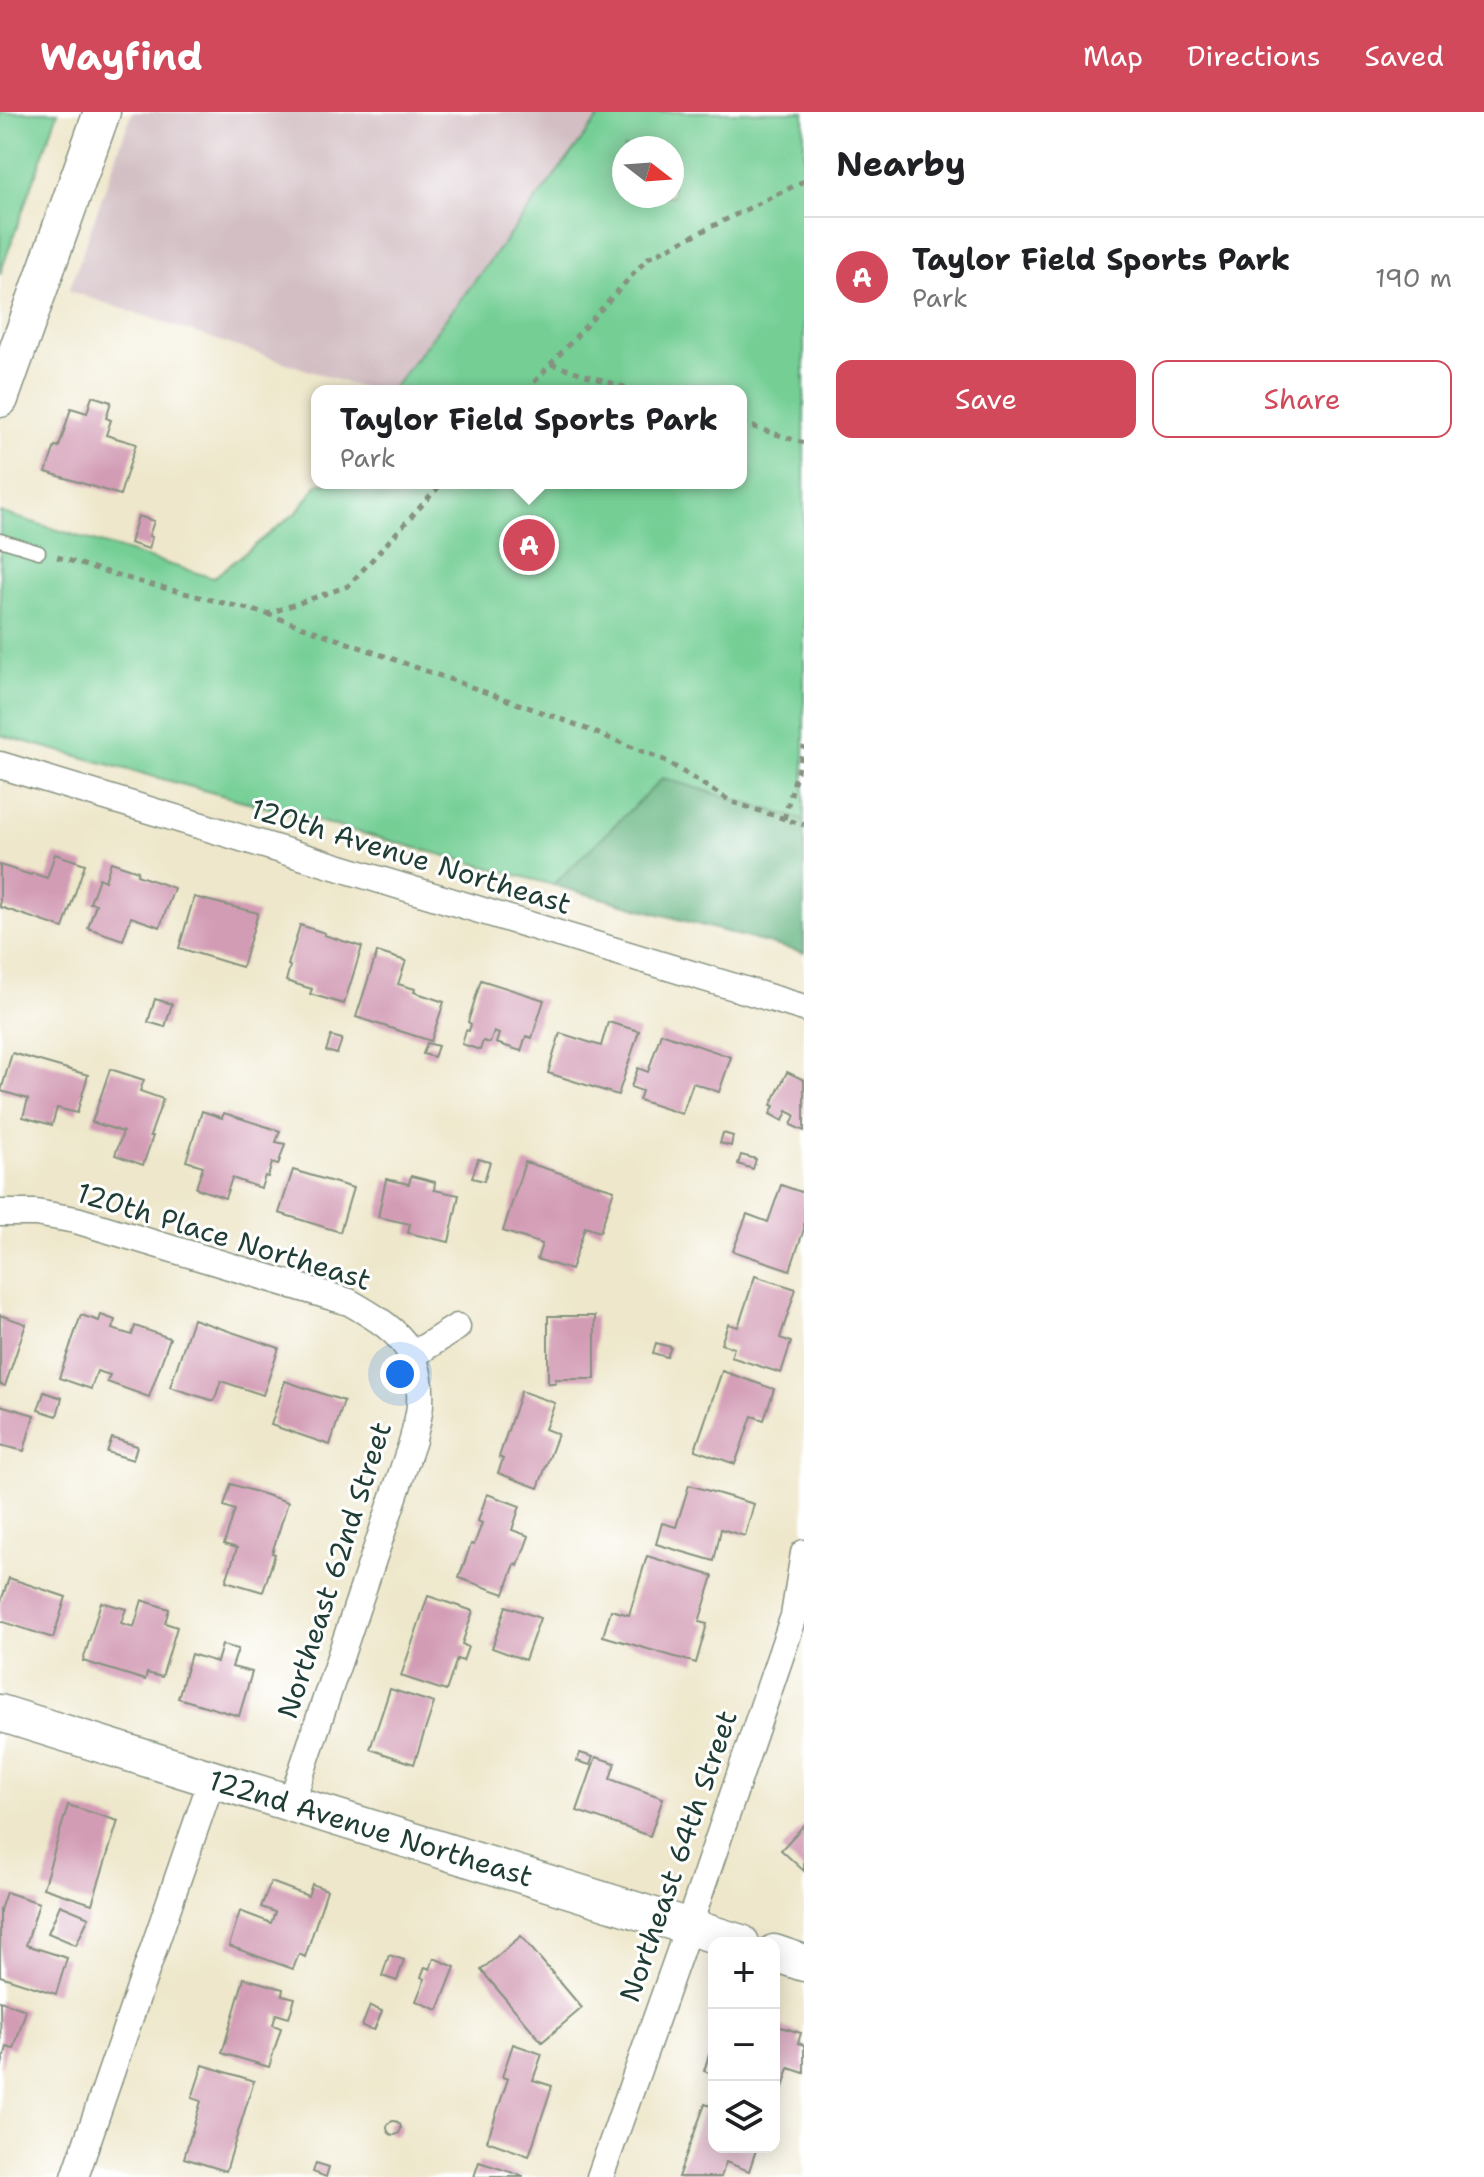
<!DOCTYPE html>
<html lang="en">
<head>
<meta charset="utf-8">
<style>
  :root { --surface:#fff; --page:#f2f2f2; --text:#202124; --muted:#757577; --line:#e0e0e0; --accent:#d1495b }
  body { margin:0; font-family:"Shantell Sans",sans-serif; background:var(--page); color:var(--text) }
  .controls { position:absolute; right:24px; bottom:24px; display:grid; overflow:hidden; border-radius:16px; box-shadow:0 4px 20px #0003 }
  .controls button { width:72px; height:72px; display:grid; place-items:center; padding:0; border:0; border-bottom:2px solid var(--line); background:var(--surface); color:var(--text); font:40px sans-serif }
  .compass { position:absolute; left:612px; top:24px; width:72px; height:72px; border-radius:50%; background:var(--surface); box-shadow:0 4px 20px #0003; rotate:107deg }
  .you { position:absolute; left:400px; top:1262px; width:28px; height:28px; margin:-20px; border:6px solid #fff; border-radius:50%; background:#1a73e8; box-shadow:0 0 0 12px #1a73e833 }
  .badge { display:grid; place-items:center; width:52px; height:52px; border-radius:50%; background:var(--accent); color:#fff; font-size:26px; font-weight:700 }
  .pin { position:absolute; translate:-50% -50%; border:4px solid #fff; box-shadow:0 2px 8px #0006 }
  .popup { position:absolute; left:311px; top:273px; width:436px; height:104px; box-sizing:border-box; display:grid; place-content:center; border-radius:16px; background:var(--surface); filter:drop-shadow(0 2px 6px #0005); font-size:26px; white-space:nowrap; color:var(--muted) }
  .popup b { font-size:30px; color:var(--text) }
  .popup::after { content:''; position:absolute; left:50%; top:100%; margin-left:-16px; border:16px solid transparent; border-top-color:var(--surface) }
  .list { margin:0; padding:0; list-style:none }
  h2 { display:flex; justify-content:space-between; align-items:center; height:104px; margin:0; padding:0 32px; font-size:34px }
  h2 small { font-size:26px; font-weight:400; color:var(--muted) }
  .list li { display:grid; grid-template-columns:52px 1fr auto; gap:24px; align-items:center; box-sizing:border-box; height:120px; padding:0 32px; border-top:2px solid var(--line) }
  .list b { display:block; font-size:30px; white-space:nowrap }
  .list p { margin:0; font-size:26px; white-space:nowrap; color:var(--muted) }
  .list em { font-size:26px; font-style:normal; color:var(--muted) }
  .actions { display:flex; gap:16px; padding:24px 32px }
  .actions a { flex:1; padding:18px 0; border:2px solid var(--accent); border-radius:16px; text-align:center; font-size:28px; color:var(--accent) }
  .actions .main { background:var(--accent); color:#fff }
  .icon { flex:none; width:44px; height:44px; fill:none; stroke:currentColor; stroke-width:2; stroke-linecap:round; stroke-linejoin:round }
  .map { position:relative; flex:none; width:804px; height:2065px; overflow:hidden }
  header { display:flex; align-items:center; gap:48px; box-sizing:border-box; height:112px; padding:0 40px; background:var(--accent); color:#fff }
  header strong { font-size:38px }
  nav { display:flex; gap:44px; margin-inline-start:auto; font-size:28px }
  main { display:flex }
  aside { flex:1; background:var(--surface) }
  .map>svg:first-child { display:block }
  .industrial { fill:#d2bec3 }
  .green { fill:#75cf95; stroke:#4a8664; stroke-width:2; fill-rule:evenodd }
  .forest { fill:#60b27e; stroke:#407859; stroke-width:2 }
  .building { fill:#d39cb5 }
  .lines { fill:none; stroke-linecap:round; stroke-linejoin:round }
  .lane-casing { stroke:#869280; stroke-width:15 }
  .street-casing { stroke:#869280; stroke-width:29 }
  .secondary-casing { stroke:#869280; stroke-width:39 }
  .path { stroke:#869280; stroke-width:5; stroke-dasharray:6 6; stroke-linecap:butt }
  .lane { stroke:#fff; stroke-width:12 }
  .street { stroke:#fff; stroke-width:26 }
  .secondary { stroke:#fff; stroke-width:36 }
  .labels { text-anchor:middle; stroke-width:6; stroke-linejoin:round; paint-order:stroke }
  .street-label { font-size:28px; fill:#1f3d34; stroke:#fff }
</style>
</head>
<body>
<header>
<strong>Wayfind</strong>
<nav><a>Map</a><a>Directions</a><a>Saved</a></nav>
</header>
<main>
<div class="map">
<svg width="804" height="2065" viewBox="0 0 804 2065">
  <rect width="100%" height="100%" fill="#fff"/>
  <filter id="ink" filterUnits="userSpaceOnUse"><feTurbulence type="fractalNoise" baseFrequency=".0125" numOctaves="2"/><feDisplacementMap in="SourceGraphic" scale="16" xChannelSelector="R" yChannelSelector="G"/><feConvolveMatrix kernelMatrix="1 2 1 2 8 2 1 2 1" color-interpolation-filters="sRGB"/></filter>
  <filter id="wash" filterUnits="userSpaceOnUse"><feTurbulence type="fractalNoise" baseFrequency=".006" numOctaves="4" result="noise"/><feDisplacementMap in="SourceGraphic" scale="32" xChannelSelector="R" yChannelSelector="G"/><feGaussianBlur stdDeviation="1.8" result="paint"/><feColorMatrix in="noise" values="0 0 0 0 0 0 0 0 0 0 0 0 0 0 0 0 0 1.4 0 .05"/><feComposite in="paint" operator="in"/></filter>
  <g filter="url(#wash)">
    <rect width="100%" height="100%" fill="#eee7cb"/>
    <polygon class="industrial" points="132,0 603,0 391,279 371,279 69,179"/>
    <g class="green">
      <polygon points="0,0 58,0 0,162"/>
      <path d="M603,0h201v841l-804,-218v-223l213,66 84,-66 22,-29h422v-92h-350zM624,36h48v48h-48z"/>
    </g>
    <polygon class="forest" points="663,666 804,708 804,841 553,773"/>
    <g id="blocks">
      <g class="building">
        <polygon points="92,284 111,290 106,306 111,308 106,323 136,332 120,383 46,360 55,334 59,335 71,296 87,301"/>
        <polygon points="138,404 154,409 149,424 152,425 149,437 130,431"/>
        <polygon points="55,742 85,752 63,816 0,795 0,753 31,763 32,761 47,766"/>
        <polygon points="111,750 138,759 137,763 174,776 160,815 131,805 123,828 88,816 96,792 90,791 99,766 105,769"/>
        <polygon points="194,785 258,801 242,855 179,836"/>
        <polygon points="300,813 325,821 324,823 362,835 344,892 310,882 312,877 286,869 290,854 288,853"/>
        <polygon points="377,840 406,849 398,872 415,877 414,880 444,890 431,929 356,905"/>
        <polygon points="481,868 544,888 532,926 526,924 521,939 496,931 499,922 494,920 490,931 483,929 480,938 462,932 466,918 469,919 471,912 468,910"/>
        <polygon points="155,887 172,892 165,915 148,910"/>
        <polygon points="608,910 639,919 618,983 548,961 560,921 601,934"/>
        <polygon points="661,921 731,945 719,980 693,971 682,1002 639,988 642,979 631,975 638,956 648,960"/>
        <polygon points="331,924 342,927 337,942 326,939"/>
        <polygon points="427,931 438,934 434,945 423,942"/>
        <polygon points="12,941 88,963 77,1001 57,996 52,1013 23,1005 28,987 1,979"/>
        <polygon points="110,957 144,968 140,979 163,987 150,1024 153,1024 143,1053 115,1043 123,1020 92,1010"/>
        <polygon points="787,960 804,968 804,1019 791,1013 795,1003 787,999 783,1009 770,1002 774,994 771,993"/>
        <polygon points="202,999 222,1006 224,1001 280,1019 276,1030 285,1032 278,1053 272,1051 268,1065 265,1064 261,1076 232,1066 225,1086 196,1076 203,1054 186,1049"/>
        <polygon points="723,1021 733,1024 731,1034 720,1031"/>
        <polygon points="741,1043 756,1047 753,1057 738,1052"/>
        <polygon points="478,1047 490,1050 484,1069 472,1066"/>
        <polygon points="525,1050 614,1078 600,1120 585,1115 571,1158 537,1147 542,1132 503,1119"/>
        <polygon points="293,1058 353,1076 340,1120 279,1101"/>
        <polygon points="411,1064 435,1070 434,1078 459,1083 449,1130 408,1121 410,1112 378,1105 386,1067 409,1072"/>
        <polygon points="781,1073 804,1081 804,1117 790,1158 733,1139 747,1102 768,1110"/>
        <polygon points="755,1164 796,1177 780,1226 791,1230 781,1261 731,1245 734,1236 721,1232 728,1212 738,1215"/>
        <polygon points="0,1203 26,1212 5,1274 0,1272"/>
        <polygon points="81,1203 99,1209 101,1203 115,1208 112,1217 132,1223 135,1214 170,1226 149,1285 107,1270 110,1263 97,1259 91,1277 59,1266"/>
        <polygon points="548,1204 595,1204 595,1267 555,1267 556,1271 548,1271"/>
        <polygon points="193,1207 279,1236 263,1283 221,1269 214,1289 170,1275"/>
        <polygon points="656,1231 671,1235 667,1245 653,1241"/>
        <polygon points="722,1259 774,1277 764,1308 752,1304 735,1352 695,1338"/>
        <polygon points="285,1269 344,1289 330,1333 271,1313"/>
        <polygon points="521,1279 555,1291 545,1317 558,1322 538,1376 498,1361 503,1347 499,1345"/>
        <polygon points="44,1280 62,1286 57,1304 38,1298"/>
        <polygon points="0,1293 34,1303 24,1339 0,1333"/>
        <polygon points="112,1326 137,1334 133,1348 107,1340"/>
        <polygon points="231,1372 288,1390 272,1441 275,1442 263,1480 226,1469 237,1436 224,1432 235,1398 224,1394"/>
        <polygon points="689,1373 754,1392 745,1424 721,1417 714,1449 656,1432 662,1411 676,1415"/>
        <polygon points="487,1382 520,1394 512,1418 529,1424 518,1454 515,1452 504,1482 459,1466 471,1432 474,1433 482,1411 478,1409"/>
        <polygon points="647,1444 713,1464 699,1510 707,1512 696,1551 603,1524 611,1498 629,1503"/>
        <polygon points="9,1466 66,1485 53,1526 0,1509 0,1492"/>
        <polygon points="428,1484 473,1499 462,1532 468,1535 463,1549 457,1547 446,1579 401,1564"/>
        <polygon points="142,1488 169,1497 165,1511 177,1515 162,1565 147,1561 145,1568 83,1549 101,1490 126,1497 121,1511 134,1515"/>
        <polygon points="506,1494 540,1506 525,1548 492,1536"/>
        <polygon points="222,1533 238,1537 232,1555 252,1560 239,1604 178,1586 191,1542 217,1550"/>
        <polygon points="390,1577 434,1591 414,1652 370,1637"/>
        <polygon points="580,1641 593,1645 590,1653 577,1649"/>
        <polygon points="596,1645 615,1651 610,1667 663,1686 650,1724 577,1699"/>
        <polygon points="68,1693 118,1709 92,1792 43,1776"/>
        <polygon points="804,1713 804,1759 781,1738"/>
        <polygon points="271,1770 308,1784 312,1772 327,1778 305,1845 299,1842 293,1857 229,1834 240,1799 271,1811 275,1800 261,1795"/>
        <polygon points="6,1780 39,1791 26,1833 67,1846 56,1882 0,1864 0,1798"/>
        <polygon points="60,1793 89,1805 76,1833 48,1821"/>
        <polygon points="521,1824 582,1896 542,1930 481,1858"/>
        <polygon points="389,1843 404,1848 397,1869 382,1864"/>
        <polygon points="434,1846 455,1855 438,1898 416,1889 425,1867 421,1865 425,1855 430,1857"/>
        <polygon points="244,1866 283,1877 282,1883 295,1886 289,1906 276,1902 273,1913 281,1916 269,1955 222,1941"/>
        <polygon points="0,1889 26,1898 14,1937 7,1935 1,1956"/>
        <polygon points="370,1894 382,1899 374,1918 362,1914"/>
        <polygon points="774,1913 801,1921 798,1931 804,1933 804,1961 789,1956 780,1985 774,1983"/>
        <polygon points="713,1930 714,1930 714,1963 704,1959"/>
        <polygon points="513,1932 542,1942 533,1968 552,1974 529,2044 487,2029 508,1967 502,1965"/>
        <polygon points="203,1953 254,1969 226,2059 184,2046 201,1989 192,1986"/>
        <polygon points="705,1992 714,1995 714,2035 757,2035 749,2059 726,2050 721,2065 678,2065"/>
        <circle cx="394" cy="2016" r="7"/>
        <polygon points="479,2050 523,2064 523,2065 474,2065"/>
        <polygon points="316,2051 329,2055 326,2065 313,2060"/>
      </g>
    </g>
  </g>
  <g filter="url(#ink)">
    <use href="#blocks" fill-opacity="0" stroke="#869280" stroke-width="2"/>
    <g class="lines">
      <g class="lane-casing">
        <polyline id="lane" points="0,428 39,440"/>
      </g>
      <g class="street-casing">
        <g id="street">
          <polyline points="0,653 804,896"/>
          <path d="M0,1101h36l40,7 273,82c44,25 74,45 71,101 0,12 -5,25 -7,37l-122,363"/>
          <polyline points="413,1243 457,1215"/>
          <polyline points="75,2065 212,1667"/>
          <polyline points="600,2065 679,1842 794,1504 804,1441"/>
        </g>
      </g>
      <g class="secondary-casing">
        <g id="secondary">
          <polyline points="0,287 102,0"/>
          <polyline points="0,1601 741,1831"/>
          <polyline points="774,1841 804,1851"/>
        </g>
      </g>
      <g class="path">
        <polyline points="551,252 637,279"/>
        <polyline points="526,279 648,146 804,69"/>
        <polyline points="741,311 804,331"/>
        <polyline points="57,445 137,469 267,502 348,474 442,371"/>
        <polyline points="267,502 569,610 664,648 732,690 804,713"/>
        <polyline points="784,707 804,634"/>
      </g>
      <use href="#lane" class="lane"/>
      <use href="#street" class="street"/>
      <use href="#secondary" class="secondary"/>
    </g>
  </g>
  <g class="labels">
    <g class="street-label">
      <text transform="translate(411 744) rotate(17)" y="10">120th Avenue Northeast</text>
      <text transform="translate(224 1124) rotate(17)" y="10">120th Place Northeast</text>
      <text transform="translate(334 1458) rotate(-72)" y="10">Northeast 62nd Street</text>
      <text transform="translate(371 1716) rotate(17)" y="10">122nd Avenue Northeast</text>
      <text transform="translate(678 1744) rotate(-71)" y="10">Northeast 64th Street</text>
    </g>
  </g>
</svg>
<div class="controls">
<button>+</button>
<button>−</button>
<button><svg class="icon" aria-label="layers" viewBox="0 0 24 24"><path d="M12 4l9 5-9 5-9-5zM3 14l9 5 9-5"/></svg></button>
</div>
<svg class="compass" viewBox="-18 -18 36 36"><path d="M0-13l5 13h-10z" fill="#e53935"/><path d="M0 13l5-13h-10z" fill="#757577"/></svg>
<div class="you"></div>
<div class="pin badge" style="left:529px;top:433px">A</div>
<div class="popup"><b>Taylor Field Sports Park</b>Park</div>
</div>
<aside>
<h2>Nearby<small></small></h2>
<ul class="list">
<li><span class="badge">A</span><div><b>Taylor Field Sports Park</b><p>Park</p></div><em>190 m</em></li>
</ul>
<div class="actions"><a class="main">Save</a><a>Share</a></div>
</aside>
</main>
</body>
</html>
